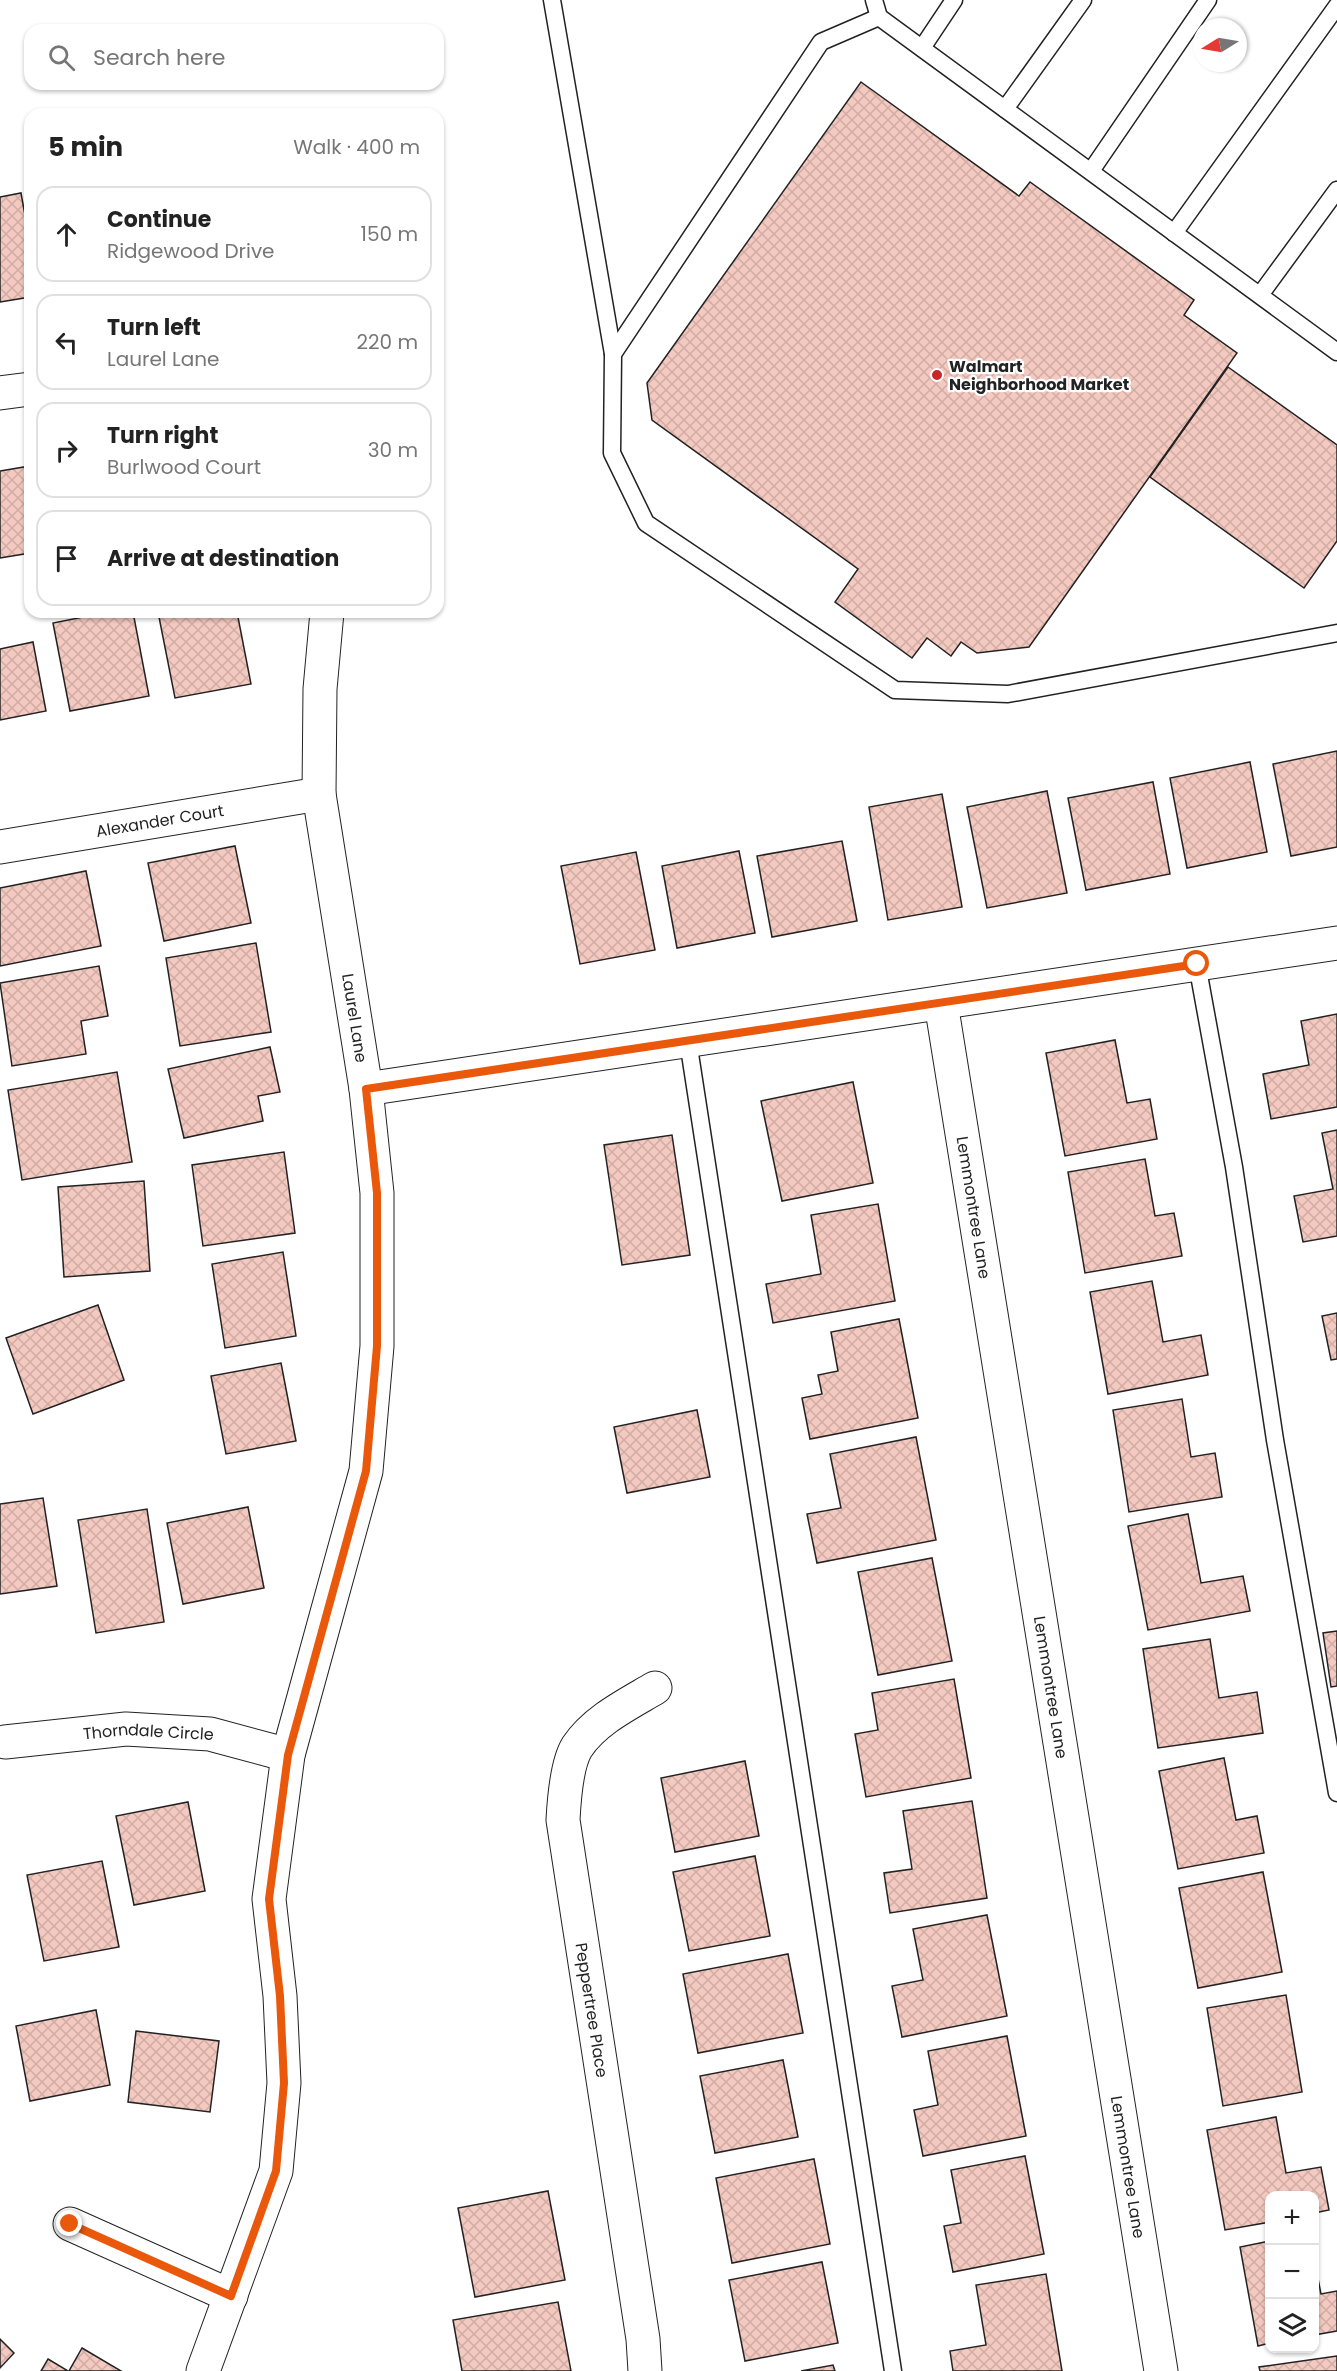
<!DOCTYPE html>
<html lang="en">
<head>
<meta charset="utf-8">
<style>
  :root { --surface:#fff; --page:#f6f6f6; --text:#222; --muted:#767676; --line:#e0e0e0 }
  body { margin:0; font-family:Poppins,sans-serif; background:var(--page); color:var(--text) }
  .controls { position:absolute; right:18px; bottom:18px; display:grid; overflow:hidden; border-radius:12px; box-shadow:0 2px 4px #0004 }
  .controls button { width:54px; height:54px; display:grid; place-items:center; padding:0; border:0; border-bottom:2px solid var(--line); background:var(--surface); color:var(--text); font:30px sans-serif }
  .compass { position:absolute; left:1193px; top:18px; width:54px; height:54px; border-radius:50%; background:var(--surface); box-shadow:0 2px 4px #0004; rotate:259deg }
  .stop { position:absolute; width:18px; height:18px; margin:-14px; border:4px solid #ea580c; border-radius:50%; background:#fff }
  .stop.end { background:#ea580c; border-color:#fff; box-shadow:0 2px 6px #0008 }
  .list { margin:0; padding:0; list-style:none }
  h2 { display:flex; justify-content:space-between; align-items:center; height:78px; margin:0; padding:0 24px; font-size:26px }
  h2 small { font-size:20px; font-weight:400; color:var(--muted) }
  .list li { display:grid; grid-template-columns:39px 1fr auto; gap:18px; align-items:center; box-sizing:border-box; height:96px; margin:0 12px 12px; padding:0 12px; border:2px solid var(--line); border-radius:18px }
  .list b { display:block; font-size:22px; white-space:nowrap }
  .list p { margin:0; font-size:20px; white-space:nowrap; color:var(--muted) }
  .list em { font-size:20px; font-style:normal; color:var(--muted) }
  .icon { flex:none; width:33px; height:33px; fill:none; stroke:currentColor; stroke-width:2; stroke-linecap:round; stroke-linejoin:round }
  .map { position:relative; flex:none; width:1337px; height:2371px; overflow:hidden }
  .search { position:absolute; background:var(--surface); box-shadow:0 2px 4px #0004; left:24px; top:24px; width:420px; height:66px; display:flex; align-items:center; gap:15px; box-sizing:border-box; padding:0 21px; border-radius:18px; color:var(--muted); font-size:22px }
  .panel { position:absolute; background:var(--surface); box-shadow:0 2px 4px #0004; left:24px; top:108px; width:420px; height:510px; border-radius:18px }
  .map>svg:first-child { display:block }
  .building { fill:url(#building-cross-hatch); stroke:#222; stroke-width:1.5 }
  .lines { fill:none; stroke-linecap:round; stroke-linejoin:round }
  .service-casing { stroke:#222; stroke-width:19 }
  .minor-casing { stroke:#222; stroke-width:35 }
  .service { stroke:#fff; stroke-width:16 }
  .minor { stroke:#fff; stroke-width:33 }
  .route { stroke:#ea580c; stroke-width:8 }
  .poi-dot { fill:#c62828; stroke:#fff; stroke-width:2 }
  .labels { text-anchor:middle; stroke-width:4.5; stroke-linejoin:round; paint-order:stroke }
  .poi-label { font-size:16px; font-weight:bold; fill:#222; stroke:#fff; text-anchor:start }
  .street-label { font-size:16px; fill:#222; stroke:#fff }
</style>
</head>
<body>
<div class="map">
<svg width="1337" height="2371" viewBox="0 0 1337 2371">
  <defs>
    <pattern id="building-cross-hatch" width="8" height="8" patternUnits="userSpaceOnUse" patternTransform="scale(1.5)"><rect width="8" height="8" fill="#f3c9c0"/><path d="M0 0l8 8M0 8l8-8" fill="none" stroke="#d0aca5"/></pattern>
  </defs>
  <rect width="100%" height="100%" fill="#fff"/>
  <g class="building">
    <polygon points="861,82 1019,196 1030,182 1194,300 1184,315 1237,353 1029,647 977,653 961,642 951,656 927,638 912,658 835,602 858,569 652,420 647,383"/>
    <polygon points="21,193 30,243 30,297 0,302 0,197"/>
    <polygon points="1228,367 1337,445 1337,541 1304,588 1150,477"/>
    <polygon points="30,466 30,553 0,558 0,471"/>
    <polygon points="108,612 133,612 149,696 70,711 53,623"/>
    <polygon points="158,612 237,612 251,684 175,698"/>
    <polygon points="33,642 46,711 0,720 0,649"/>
    <polygon points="1337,751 1337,847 1291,856 1273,764"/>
    <polygon points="1250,762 1267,852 1187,868 1170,778"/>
    <polygon points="1153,782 1170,874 1086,890 1068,798"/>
    <polygon points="1047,791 1067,893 987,908 967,807"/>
    <polygon points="942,794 962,907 888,920 869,807"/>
    <polygon points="842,841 857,921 772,937 757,856"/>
    <polygon points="235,846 251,923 164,941 148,863"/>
    <polygon points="739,851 755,933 677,948 662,866"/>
    <polygon points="636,852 655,950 580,964 561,866"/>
    <polygon points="86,871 101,946 0,966 0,888"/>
    <polygon points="256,943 271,1032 180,1046 166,958"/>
    <polygon points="99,966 108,1016 81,1021 86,1054 12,1066 0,983"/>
    <polygon points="1337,1014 1337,1107 1271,1119 1263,1074 1309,1065 1301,1021"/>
    <polygon points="1115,1040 1127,1103 1150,1099 1157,1139 1065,1156 1046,1053"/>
    <polygon points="270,1047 280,1092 258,1096 263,1121 184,1138 168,1069"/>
    <polygon points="117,1072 132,1162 22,1180 8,1090"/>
    <polygon points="853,1082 873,1183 782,1201 761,1101"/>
    <polygon points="1337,1130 1337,1236 1303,1242 1294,1196 1333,1189 1322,1133"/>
    <polygon points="672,1135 690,1255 622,1265 604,1145"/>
    <polygon points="284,1152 295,1233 203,1246 192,1165"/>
    <polygon points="1145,1159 1155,1216 1174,1213 1182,1256 1085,1273 1068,1172"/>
    <polygon points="144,1181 150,1271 64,1277 58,1187"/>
    <polygon points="878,1204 895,1301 773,1323 766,1284 821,1274 811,1215"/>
    <polygon points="283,1252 296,1336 225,1348 212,1264"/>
    <polygon points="1152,1281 1163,1342 1201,1335 1208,1375 1108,1394 1090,1292"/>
    <polygon points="98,1305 124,1380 33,1414 6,1338"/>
    <polygon points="1337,1313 1337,1359 1331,1360 1322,1316"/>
    <polygon points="899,1319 918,1418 810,1439 802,1398 822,1394 818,1375 838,1371 831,1332"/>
    <polygon points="281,1363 296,1441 226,1454 211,1376"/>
    <polygon points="1182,1399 1191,1457 1215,1453 1222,1497 1129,1512 1113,1410"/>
    <polygon points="697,1410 710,1477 627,1493 614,1427"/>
    <polygon points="916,1437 936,1540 817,1563 807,1514 841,1508 830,1454"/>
    <polygon points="43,1498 57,1586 0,1594 0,1504"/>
    <polygon points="248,1507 264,1588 183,1604 167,1523"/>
    <polygon points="147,1509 164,1622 96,1633 78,1520"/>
    <polygon points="1188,1514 1201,1583 1243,1576 1250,1611 1148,1630 1128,1526"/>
    <polygon points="932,1558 952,1661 878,1675 858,1572"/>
    <polygon points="1337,1631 1337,1686 1331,1687 1323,1633"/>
    <polygon points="1210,1639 1219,1698 1257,1692 1263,1733 1158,1748 1143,1649"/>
    <polygon points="954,1679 971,1778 866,1797 855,1734 878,1730 872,1693"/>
    <polygon points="1224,1758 1236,1820 1257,1816 1264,1853 1178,1869 1159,1771"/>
    <polygon points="745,1761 759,1836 675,1852 661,1778"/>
    <polygon points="972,1801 987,1898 890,1913 884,1873 912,1869 903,1811"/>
    <polygon points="188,1802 205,1891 134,1905 116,1816"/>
    <polygon points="755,1856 770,1936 689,1951 673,1872"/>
    <polygon points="102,1861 119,1947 44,1961 27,1875"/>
    <polygon points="1263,1872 1282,1972 1198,1988 1179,1888"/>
    <polygon points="987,1915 1007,2016 902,2037 892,1986 923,1980 913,1929"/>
    <polygon points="788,1954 803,2033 698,2053 683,1974"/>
    <polygon points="1286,1995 1302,2092 1223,2106 1207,2008"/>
    <polygon points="96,2010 110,2085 30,2101 16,2026"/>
    <polygon points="136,2031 219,2041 210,2112 128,2102"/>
    <polygon points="1007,2036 1026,2136 923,2156 914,2110 938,2105 928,2051"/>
    <polygon points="783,2060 798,2137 715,2153 700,2076"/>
    <polygon points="1276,2117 1286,2173 1321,2167 1329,2210 1314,2213 1314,2196 1270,2196 1270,2222 1225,2230 1207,2130"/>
    <polygon points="1025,2156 1044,2254 953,2272 944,2226 961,2223 951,2170"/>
    <polygon points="814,2159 830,2244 732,2263 716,2178"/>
    <polygon points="548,2191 565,2280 475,2297 458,2208"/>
    <polygon points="1270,2241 1270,2343 1258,2346 1240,2247"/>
    <polygon points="1314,2258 1321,2294 1337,2291 1337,2331 1314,2335"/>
    <polygon points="822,2262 838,2343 745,2361 729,2280"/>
    <polygon points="1046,2274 1062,2371 953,2371 950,2351 986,2345 976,2285"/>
    <polygon points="558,2302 571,2371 462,2371 453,2320"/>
    <polygon points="0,2339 14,2353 0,2368"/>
    <polygon points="82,2348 121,2371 69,2371"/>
    <polygon points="1337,2356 1337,2371 1260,2371 1259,2367"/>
    <polygon points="48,2359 68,2371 41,2371"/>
    <polygon points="833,2365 835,2371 801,2371"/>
  </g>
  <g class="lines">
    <g class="service-casing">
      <g id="service">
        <polyline points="552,0 613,354"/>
        <polyline points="874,0 879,17 1337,352"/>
        <polyline points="879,17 821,42 613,354 612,453 646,523 895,690 1008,694 1337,633"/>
        <polyline points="922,48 954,0"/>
        <polyline points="1005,109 1083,0"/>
        <polyline points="1091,171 1208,0"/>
        <polyline points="1174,233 1337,6"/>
        <polyline points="1260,295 1337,190"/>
        <polyline points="1197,964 1234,1167 1275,1440 1337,1793"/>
        <polyline points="688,1041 893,2371"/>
      </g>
    </g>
    <g class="minor-casing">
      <g id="minor">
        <polyline points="0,393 30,389"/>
        <path id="s1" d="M0,847l319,-53"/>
        <path id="s2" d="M941,1003l220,1368"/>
        <polyline points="366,1089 1337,943"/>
        <path id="s3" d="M5,1742l121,-13 84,5 78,21"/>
        <polyline points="70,2224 231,2296"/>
        <polyline points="203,2371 276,2171 284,2083 280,1996 269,1899 288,1755 366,1471 377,1346 377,1193 366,1089 319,794 320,689 327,612"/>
        <path d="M645,2371l-2,-32 -80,-519c1,-19 4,-57 14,-73 18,-27 51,-43 78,-59"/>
      </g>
    </g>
    <use href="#service" class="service"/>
    <use href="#minor" class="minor"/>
  </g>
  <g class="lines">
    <polyline class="route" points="70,2224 231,2296 276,2171 284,2083 280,1996 269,1899 288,1755 366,1471 377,1346 377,1193 366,1089 1197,964"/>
  </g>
  <circle class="poi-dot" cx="937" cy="375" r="6"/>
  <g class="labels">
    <g class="poi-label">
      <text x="949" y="372">Walmart<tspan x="949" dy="18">Neighborhood Market</tspan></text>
    </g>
    <g class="street-label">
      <text dy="6" stroke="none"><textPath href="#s1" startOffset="162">Alexander Court</textPath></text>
      <text transform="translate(355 1018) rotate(81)" y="6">Laurel Lane</text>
      <text dy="6" stroke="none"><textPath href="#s2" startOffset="207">Lemmontree Lane</textPath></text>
      <text dy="6" stroke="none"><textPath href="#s2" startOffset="693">Lemmontree Lane</textPath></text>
      <text dy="6" stroke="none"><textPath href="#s3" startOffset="144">Thorndale Circle</textPath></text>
      <text transform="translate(592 2010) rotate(81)" y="6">Peppertree Place</text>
      <text dy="6" stroke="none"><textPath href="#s2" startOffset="1179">Lemmontree Lane</textPath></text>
    </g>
  </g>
</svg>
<div class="controls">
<button>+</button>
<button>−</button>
<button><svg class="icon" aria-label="layers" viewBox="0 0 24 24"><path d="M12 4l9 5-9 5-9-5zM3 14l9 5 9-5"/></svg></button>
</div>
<svg class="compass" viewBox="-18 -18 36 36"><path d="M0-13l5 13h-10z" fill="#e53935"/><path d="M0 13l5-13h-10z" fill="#767676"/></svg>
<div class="stop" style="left:1197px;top:964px"></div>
<div class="stop end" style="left:70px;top:2224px"></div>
<div class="search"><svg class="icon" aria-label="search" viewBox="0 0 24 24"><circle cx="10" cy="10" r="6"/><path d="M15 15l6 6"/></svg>Search here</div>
<section class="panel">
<h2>5 min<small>Walk · 400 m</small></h2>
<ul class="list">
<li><svg class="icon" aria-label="ahead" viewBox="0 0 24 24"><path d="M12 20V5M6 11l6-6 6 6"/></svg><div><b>Continue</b><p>Ridgewood Drive</p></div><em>150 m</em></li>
<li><svg class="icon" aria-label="left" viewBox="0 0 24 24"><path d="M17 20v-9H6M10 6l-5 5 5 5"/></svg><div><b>Turn left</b><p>Laurel Lane</p></div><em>220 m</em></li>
<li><svg class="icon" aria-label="right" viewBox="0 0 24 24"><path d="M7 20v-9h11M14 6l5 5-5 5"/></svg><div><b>Turn right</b><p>Burlwood Court</p></div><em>30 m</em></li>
<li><svg class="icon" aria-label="arrive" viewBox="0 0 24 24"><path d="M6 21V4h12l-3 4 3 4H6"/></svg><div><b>Arrive at destination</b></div></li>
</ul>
</section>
</div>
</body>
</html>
